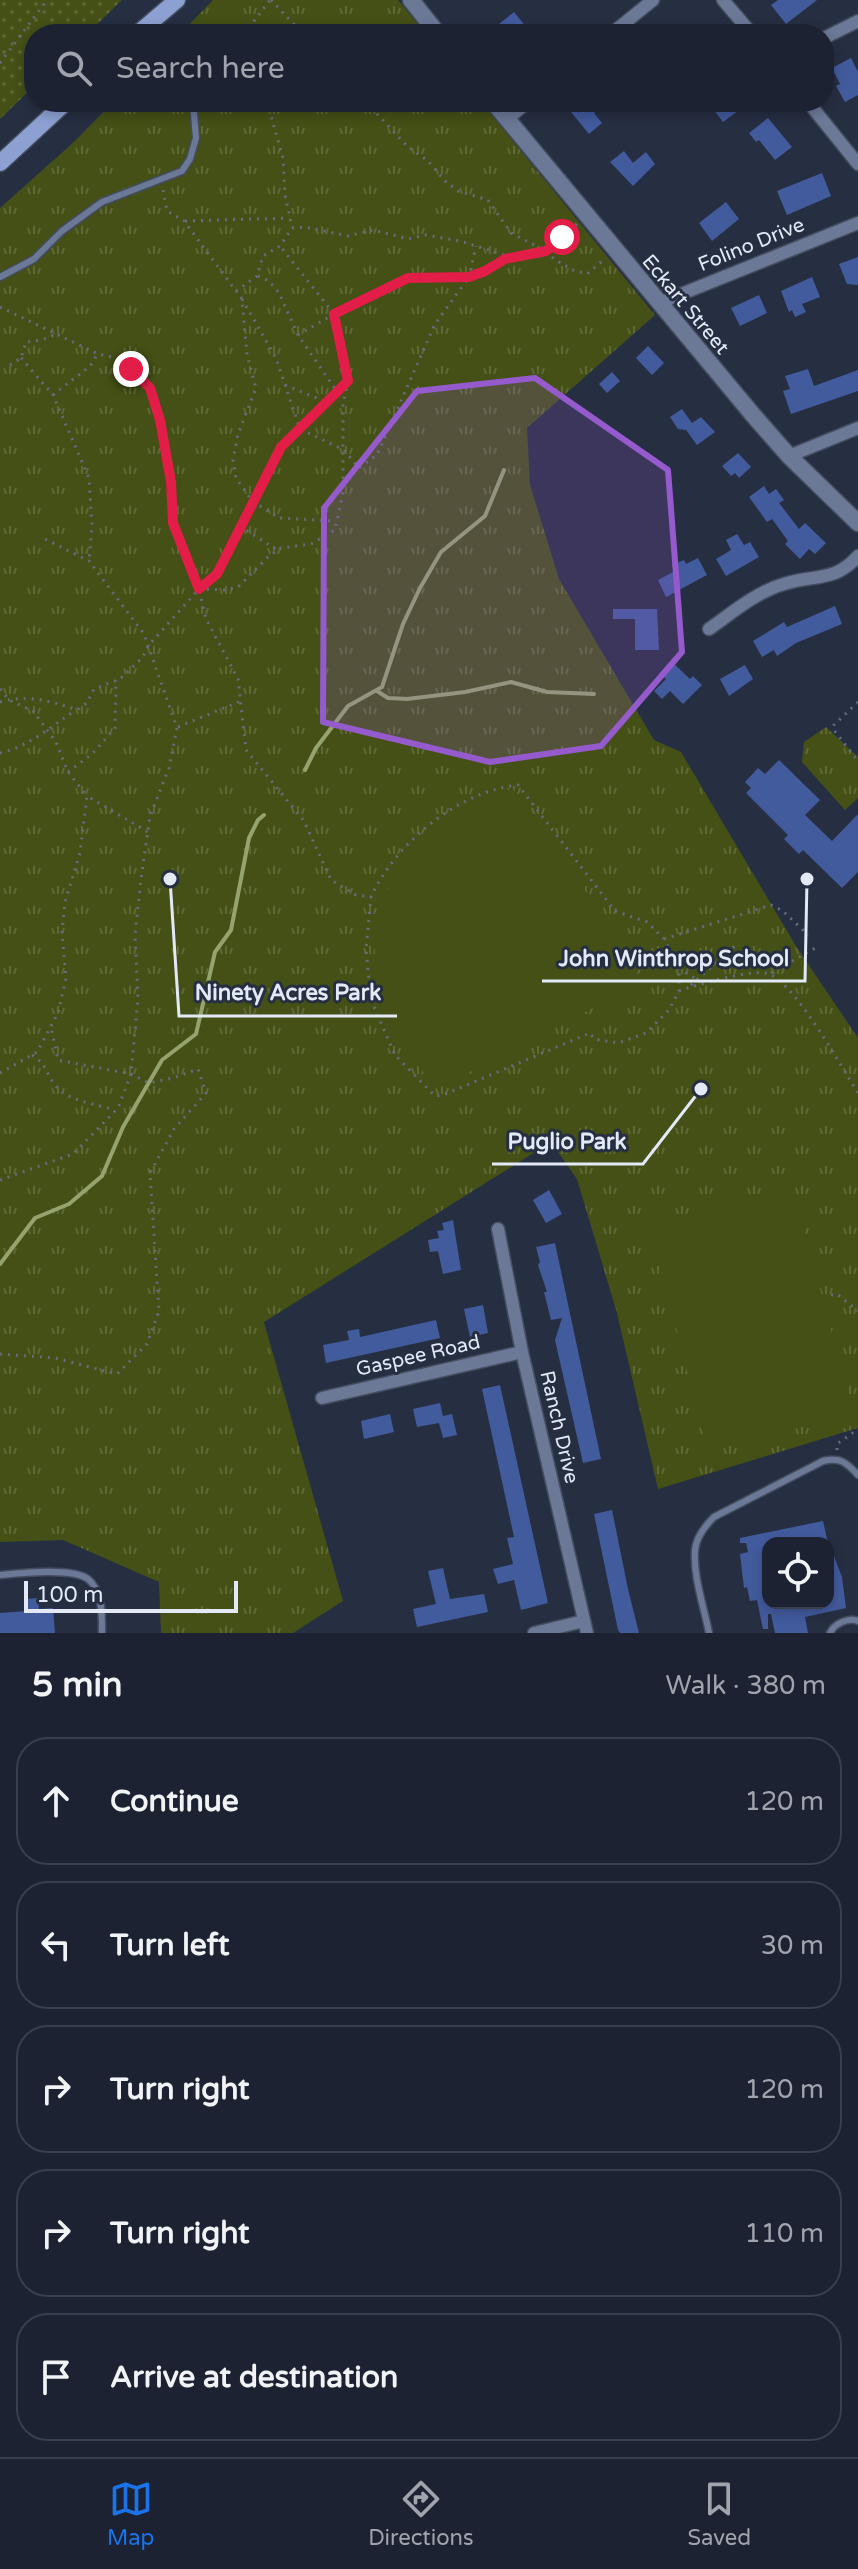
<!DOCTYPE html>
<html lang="en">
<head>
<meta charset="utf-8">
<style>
  :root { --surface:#1c2232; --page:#252a3a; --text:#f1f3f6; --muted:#a0a4ac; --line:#3a3f4d; --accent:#1a73e8 }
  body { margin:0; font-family:"Varela Round",sans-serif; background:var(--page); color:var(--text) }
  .controls { position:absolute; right:24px; bottom:24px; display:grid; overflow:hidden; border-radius:16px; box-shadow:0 4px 12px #0003 }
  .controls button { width:72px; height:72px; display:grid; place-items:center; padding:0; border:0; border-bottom:2px solid var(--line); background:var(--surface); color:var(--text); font:40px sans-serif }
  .scale { position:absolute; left:24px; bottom:20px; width:214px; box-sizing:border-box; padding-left:8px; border:4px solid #e3e9f6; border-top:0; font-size:22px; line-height:28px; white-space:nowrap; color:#e3e9f6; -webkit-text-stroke:6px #262e42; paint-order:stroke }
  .stop { position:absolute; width:24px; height:24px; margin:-18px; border:6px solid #e11d48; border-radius:50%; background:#fff }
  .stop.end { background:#e11d48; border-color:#fff; box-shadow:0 2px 8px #0008 }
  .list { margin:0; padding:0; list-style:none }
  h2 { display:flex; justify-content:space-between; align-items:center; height:104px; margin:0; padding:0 32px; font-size:34px }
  h2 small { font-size:26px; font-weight:400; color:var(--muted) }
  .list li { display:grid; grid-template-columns:52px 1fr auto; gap:24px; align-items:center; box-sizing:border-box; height:128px; margin:0 16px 16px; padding:0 16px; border:2px solid var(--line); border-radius:32px }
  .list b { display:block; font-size:30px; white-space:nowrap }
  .list em { font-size:26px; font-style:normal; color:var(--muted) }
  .icon { flex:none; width:44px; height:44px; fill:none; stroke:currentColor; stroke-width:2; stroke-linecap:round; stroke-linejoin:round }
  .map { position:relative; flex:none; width:858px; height:1633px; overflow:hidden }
  .search { position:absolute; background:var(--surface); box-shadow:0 4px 12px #0003; left:24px; right:24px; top:24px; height:88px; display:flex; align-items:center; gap:20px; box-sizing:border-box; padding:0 28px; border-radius:32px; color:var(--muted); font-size:30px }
  .sheet { height:824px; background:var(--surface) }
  nav { display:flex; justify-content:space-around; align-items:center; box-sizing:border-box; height:112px; border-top:2px solid var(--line); background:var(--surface); font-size:22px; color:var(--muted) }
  nav a { display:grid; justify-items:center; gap:4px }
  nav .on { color:var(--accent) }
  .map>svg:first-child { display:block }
  .grass { fill:url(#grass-dots) }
  .park { fill:url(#park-tufts) }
  .pitch { fill:#445016 }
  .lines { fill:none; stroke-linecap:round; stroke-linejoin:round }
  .stream { stroke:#95a36e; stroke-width:4 }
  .building { fill:#425b9d }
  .service-casing { stroke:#444c5f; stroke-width:9 }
  .minor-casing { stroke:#444c5f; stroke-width:15 }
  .tertiary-casing { stroke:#444c5f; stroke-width:19 }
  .secondary-casing { stroke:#444c5f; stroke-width:19 }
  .path { stroke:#646c7d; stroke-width:3; stroke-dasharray:2 6; stroke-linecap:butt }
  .service { stroke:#6b7896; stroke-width:6 }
  .minor { stroke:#6b7896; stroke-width:12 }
  .tertiary { stroke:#6b7896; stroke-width:16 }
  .secondary { stroke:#8ca1d2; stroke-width:16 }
  .route { stroke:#e11d48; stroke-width:10 }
  .marked { fill:#955bcd; fill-opacity:0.2; stroke:#955bcd; stroke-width:6; stroke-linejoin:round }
  .labels { text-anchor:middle; stroke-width:6; stroke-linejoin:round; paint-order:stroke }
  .street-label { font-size:20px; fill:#e3e9f6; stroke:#262e42 }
  .leader { fill:none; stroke:#e3e9f6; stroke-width:3 }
  .callout-dot { fill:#e3e9f6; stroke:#262e42; stroke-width:3 }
  .callout-label { font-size:22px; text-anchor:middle; font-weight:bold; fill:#e3e9f6; stroke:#262e42; stroke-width:6; stroke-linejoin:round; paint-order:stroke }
</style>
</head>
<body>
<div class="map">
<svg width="858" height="1633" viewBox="0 0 858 1633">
  <defs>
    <pattern id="grass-dots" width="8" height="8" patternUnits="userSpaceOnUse" patternTransform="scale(2)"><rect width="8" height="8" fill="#445016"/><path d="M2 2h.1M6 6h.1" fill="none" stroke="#5f6938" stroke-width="1.8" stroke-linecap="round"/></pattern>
    <pattern id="park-tufts" width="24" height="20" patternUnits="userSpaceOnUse" patternTransform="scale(2)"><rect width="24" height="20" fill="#445016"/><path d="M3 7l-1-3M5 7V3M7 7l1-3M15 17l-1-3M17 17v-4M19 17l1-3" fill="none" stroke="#5f6938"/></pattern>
  </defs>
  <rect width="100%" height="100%" fill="#262e42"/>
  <polygon class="grass" points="0,0 122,0 87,34 34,34 34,86 0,119"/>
  <g class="park">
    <polygon points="213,0 398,0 426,34 180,34"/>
    <polygon points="113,102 481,102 655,315 527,428 530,485 559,579 654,740 681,752 796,946 858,1038 858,1428 658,1489 617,1313 577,1179 551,1142 264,1322 343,1601 293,1633 161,1633 159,1582 63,1540 0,1542 0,208 75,141"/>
    <polygon points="826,727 858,757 858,798 845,810 802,762 804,742"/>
  </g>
  <g class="pitch">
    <path d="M513,789l125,176 -3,21 -198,103c-14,-19 -37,-43 -47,-64 -4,-9 -5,-21 -8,-30 -17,-65 -3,-115 48,-159 28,-25 45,-41 83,-47z"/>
    <polygon points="793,1186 853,1414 708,1451 649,1224"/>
  </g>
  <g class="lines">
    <g class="stream">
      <polyline points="377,691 388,698 407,699 465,692 511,682 547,692 594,694"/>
      <polyline points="305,770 316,748 348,706 382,687 403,624 420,588 441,552 485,516 504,470"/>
      <polyline points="0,1264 35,1218 69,1204 102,1176 123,1127 162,1060 196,1034 215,952 231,930 249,838 258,820 264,815"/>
    </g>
  </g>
  <g class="building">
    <polygon points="778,0 817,0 786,24 771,5"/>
    <polygon points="514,12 532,34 507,34 499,24"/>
    <polygon points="851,58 858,72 858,95 845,102 836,86 840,84 832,68"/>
    <polygon points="582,102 607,102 594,113 602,123 589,134 571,112"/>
    <polygon points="708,102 750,102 723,122"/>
    <polygon points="768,118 792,147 775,160 759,140 756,142 749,133"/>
    <polygon points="624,151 633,163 646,152 655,164 633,186 610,162"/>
    <polygon points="822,173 831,196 787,215 777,191"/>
    <polygon points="726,202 739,219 712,241 699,223"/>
    <polygon points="858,257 858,285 847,284 839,264"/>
    <polygon points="812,277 820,297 802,304 806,312 795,317 792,310 789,312 781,291"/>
    <polygon points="759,295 767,313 740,326 731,308"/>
    <polygon points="648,346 664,363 652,375 636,358"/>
    <polygon points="808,369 814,386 858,370 858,391 791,414 783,391 790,389 785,376"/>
    <polygon points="612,372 620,381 607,393 599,384"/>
    <polygon points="682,409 692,423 701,417 715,432 697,445 686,430 678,429 670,417"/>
    <polygon points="738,453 751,467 739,478 735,473 731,476 722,466"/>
    <polygon points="764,486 769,494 776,489 784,500 779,503 799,529 805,523 826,543 815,554 809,549 800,559 785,544 788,541 772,519 767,522 749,497"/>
    <polygon points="737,534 744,545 750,542 759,557 726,576 716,559 731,550 726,540"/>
    <polygon points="698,558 707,575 666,597 658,580 675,571 672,565 684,560 686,564"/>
    <polygon points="835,606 842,624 796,643 777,656 774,650 762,657 753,641 784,622 787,627"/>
    <polygon points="613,609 657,609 659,650 635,650 635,619 613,619"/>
    <polygon points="671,661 690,679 693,676 702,685 683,704 670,691 662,699 654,691 666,679 660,673"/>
    <polygon points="745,665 753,679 729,696 720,679"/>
    <polygon points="779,760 820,800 805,815 832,841 858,814 858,872 842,888 803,850 799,854 784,839 788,835 746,793 751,788 745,782 758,768 765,774"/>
    <polygon points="549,1190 562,1214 546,1223 533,1200"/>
    <polygon points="453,1220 461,1270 443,1274 438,1251 430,1252 428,1240 439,1238 437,1231 444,1230 442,1223"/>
    <polygon points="555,1243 601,1459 583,1463 555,1340 562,1318 551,1320 544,1292 547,1292 538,1265 540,1262 536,1247"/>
    <polygon points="483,1305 488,1333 470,1337 464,1309"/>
    <polygon points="436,1320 440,1338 326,1363 323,1345 349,1340 347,1331 359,1329 360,1337"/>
    <polygon points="500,1385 548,1603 521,1610 514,1580 498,1584 493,1569 513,1564 507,1538 514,1537 482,1389"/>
    <polygon points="440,1403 443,1416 452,1414 457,1435 443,1438 439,1423 417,1427 413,1409"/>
    <polygon points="390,1414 394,1432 364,1439 361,1421"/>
    <polygon points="612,1510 628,1589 639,1633 620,1633 618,1630 594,1514"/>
    <polygon points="823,1521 828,1543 768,1543 768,1603 828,1603 829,1543 842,1577 846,1608 805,1617 808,1633 775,1633 771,1614 768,1614 768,1629 763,1629 757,1600 750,1601 747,1587 744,1588 740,1554 748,1552 746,1543 740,1543 740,1538"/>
    <polygon points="443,1568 450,1599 484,1594 488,1612 417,1627 413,1609 436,1604 428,1571"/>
    <polygon points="38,1598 39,1609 53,1608 55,1633 0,1633 0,1613 27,1611 25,1599"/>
  </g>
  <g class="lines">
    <g class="service-casing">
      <g id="service">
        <polyline points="0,277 34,259 62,231 102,202 182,171 190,159 196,138 193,102"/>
        <path d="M0,1575c20,-2 72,-8 88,4 15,12 14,37 14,54"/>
        <path d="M709,1633c-5,-26 -16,-57 -14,-83 1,-12 10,-24 19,-33l109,-56c17,-4 23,1 35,14"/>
        <path d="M830,1633c4,-9 18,-16 28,-12"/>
      </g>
    </g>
    <g class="minor-casing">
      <g id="minor">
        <polyline points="723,0 752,34"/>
        <polyline points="611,34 653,0"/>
        <polyline points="824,38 858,21"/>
        <polyline points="808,102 858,164"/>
        <polyline points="507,119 528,102"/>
        <polyline points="659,303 858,223"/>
        <polyline points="789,456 858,428"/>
        <path d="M709,629c23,-16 47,-37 75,-45 30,-10 50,-1 74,-28"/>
        <polyline points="498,1229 522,1352 587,1633"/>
        <polyline points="322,1398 522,1352"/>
        <polyline points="534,1633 584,1621"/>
      </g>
    </g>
    <g class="tertiary-casing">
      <g id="tertiary">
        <polyline points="411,0 438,34"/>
        <polyline points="493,102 753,415 789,456 858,523"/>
      </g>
    </g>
    <g class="secondary-casing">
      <g id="secondary">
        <polyline points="137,34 177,0"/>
        <polyline points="0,163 66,102"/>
      </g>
    </g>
    <g class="path">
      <polyline points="271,0 303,34"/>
      <polyline points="244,34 270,0"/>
      <polyline points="0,63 47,0"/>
      <polyline points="267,102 283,158 285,195 292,227"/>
      <polyline points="366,102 407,146 428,161 445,181 458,191 488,200 511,233 546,251 554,259 573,270 587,274 606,258"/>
      <polyline points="163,190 167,211 184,221 242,299 247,355 256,388 238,434 233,460 236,478 252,501 279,518 335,521"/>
      <polyline points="185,221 289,218"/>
      <polyline points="258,276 269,281 279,293 298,335 338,393"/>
      <polyline points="236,291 257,276 263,256 280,246 292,228 305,227 348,236 373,230 408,239 426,235 460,241 511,257"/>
      <polyline points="242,299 276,358 300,429 344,450 359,468 377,455 435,324 469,277 485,271 505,259 546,251 578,223"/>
      <path d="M0,307l98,47 23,5 29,29 10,32 11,62 2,41 26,66 7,30 32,60 8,71 58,71 27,59 25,15 15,2c24,-53 87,-106 147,-112l97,126 32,11 17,17 15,29v23l-10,19 -23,23 -28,10 -24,-4 -4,-6 -147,62 -8,1 -40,-41 -24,-55 -5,-51 5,-52"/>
      <polyline points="298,335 334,314 408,278 469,277 476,246"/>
      <polyline points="21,358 53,395 89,478 92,526 89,561"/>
      <polyline points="10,365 21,358 26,342 42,340 56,334"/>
      <polyline points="285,385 329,403"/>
      <polyline points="53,395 90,366 97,355"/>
      <polyline points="240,526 277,550"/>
      <polyline points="199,589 226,590 238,587 269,556 281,548 311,544 335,530 343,493 343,403 348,383"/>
      <polyline points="0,689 9,700 33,711 56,742 68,772 87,796"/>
      <path d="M0,702c27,-8 51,-1 77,8l10,-7 7,-14 26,-10 23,-22 5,-11 51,-57 18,-15 64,-127 67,-66 -14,-67 -54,-68"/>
      <polyline points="858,702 834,725 833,729 858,761"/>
      <polyline points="178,727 241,701"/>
      <path d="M0,753c30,-7 50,-26 76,-43"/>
      <polyline points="68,772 92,754 115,728 116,680"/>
      <polyline points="664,939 771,905 783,911 808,935"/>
      <polyline points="674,958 685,956 715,965"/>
      <polyline points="679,968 705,985"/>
      <polyline points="771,973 817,947"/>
      <polyline points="691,985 736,945"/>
      <path d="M679,991c15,-6 77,-23 90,-17 28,12 71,91 89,119"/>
      <path d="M32,1055c16,10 13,18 23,30 14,17 39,18 59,25"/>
      <polyline points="0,1073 37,1052 58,1013 66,978 62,932 65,902 80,853 87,796 148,832"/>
      <polyline points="0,1180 73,1154 118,1108 131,1074 138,998 135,935 141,879 150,816 169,768 177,728 144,634 89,561 45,539"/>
      <polyline points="831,1295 837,1294 858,1311"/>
      <polyline points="0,1354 55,1358 117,1374 147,1344 159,1311 150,1173 174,1129 206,1093 198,1069 173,1078 149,1083 131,1074 58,1060 51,1027"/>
      <polyline points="837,1450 837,1444 858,1429"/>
    </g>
    <use href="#service" class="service"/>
    <use href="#minor" class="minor"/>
    <use href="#tertiary" class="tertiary"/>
    <use href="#secondary" class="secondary"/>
  </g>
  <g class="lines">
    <polyline class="route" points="131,369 150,388 160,420 171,482 173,523 199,589 217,574 281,447 348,381 334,314 408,278 469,277 485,271 505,259 546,251 562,237"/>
  </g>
  <path class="marked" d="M535,378l133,92 14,182 -81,94 -111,16 -167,-40 1,-214 93,-117z"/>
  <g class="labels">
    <g class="street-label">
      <text transform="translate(751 244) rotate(-22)" y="7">Folino Drive</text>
      <text transform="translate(686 304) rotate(50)" y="7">Eckart Street</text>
      <text transform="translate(418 1355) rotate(-13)" y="7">Gaspee Road</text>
      <text transform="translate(560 1427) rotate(77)" y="7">Ranch Drive</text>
    </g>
  </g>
  <path class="leader" d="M807 879L805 981H542M170 879L179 1016H397M701 1089L643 1164H492"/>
  <g class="callout-dot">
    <circle cx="807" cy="879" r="8"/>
    <circle cx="170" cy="879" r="8"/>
    <circle cx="701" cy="1089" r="8"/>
  </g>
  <g class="callout-label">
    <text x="674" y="966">John Winthrop School</text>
    <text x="288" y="1000">Ninety Acres Park</text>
    <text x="567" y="1149">Puglio Park</text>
  </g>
</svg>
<div class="controls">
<button><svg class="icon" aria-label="locate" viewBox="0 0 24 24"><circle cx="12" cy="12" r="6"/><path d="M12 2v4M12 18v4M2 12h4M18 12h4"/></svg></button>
</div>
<div class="scale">100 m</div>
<div class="stop" style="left:562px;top:237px"></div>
<div class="stop end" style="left:131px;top:369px"></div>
<div class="search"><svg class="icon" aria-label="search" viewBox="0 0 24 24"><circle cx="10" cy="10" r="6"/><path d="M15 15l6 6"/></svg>Search here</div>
</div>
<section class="sheet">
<h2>5 min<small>Walk · 380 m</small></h2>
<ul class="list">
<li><svg class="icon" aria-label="ahead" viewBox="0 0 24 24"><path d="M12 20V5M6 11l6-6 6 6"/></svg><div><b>Continue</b></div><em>120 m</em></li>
<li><svg class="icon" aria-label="left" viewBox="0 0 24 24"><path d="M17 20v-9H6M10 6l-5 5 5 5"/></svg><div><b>Turn left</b></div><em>30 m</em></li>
<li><svg class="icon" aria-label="right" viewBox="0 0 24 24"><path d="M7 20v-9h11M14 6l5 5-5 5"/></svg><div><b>Turn right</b></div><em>120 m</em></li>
<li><svg class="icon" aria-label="right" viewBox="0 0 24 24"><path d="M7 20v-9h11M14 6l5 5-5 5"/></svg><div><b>Turn right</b></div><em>110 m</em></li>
<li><svg class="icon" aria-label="arrive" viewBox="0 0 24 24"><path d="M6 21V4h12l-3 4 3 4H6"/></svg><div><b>Arrive at destination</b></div></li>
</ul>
</section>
<nav>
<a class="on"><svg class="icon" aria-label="map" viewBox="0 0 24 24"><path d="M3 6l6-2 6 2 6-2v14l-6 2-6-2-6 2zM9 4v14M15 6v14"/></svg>Map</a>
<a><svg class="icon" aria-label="directions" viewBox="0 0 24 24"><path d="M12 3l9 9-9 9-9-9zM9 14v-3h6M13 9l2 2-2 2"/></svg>Directions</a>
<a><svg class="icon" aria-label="saved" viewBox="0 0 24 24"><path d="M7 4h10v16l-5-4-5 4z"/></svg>Saved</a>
</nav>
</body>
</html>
